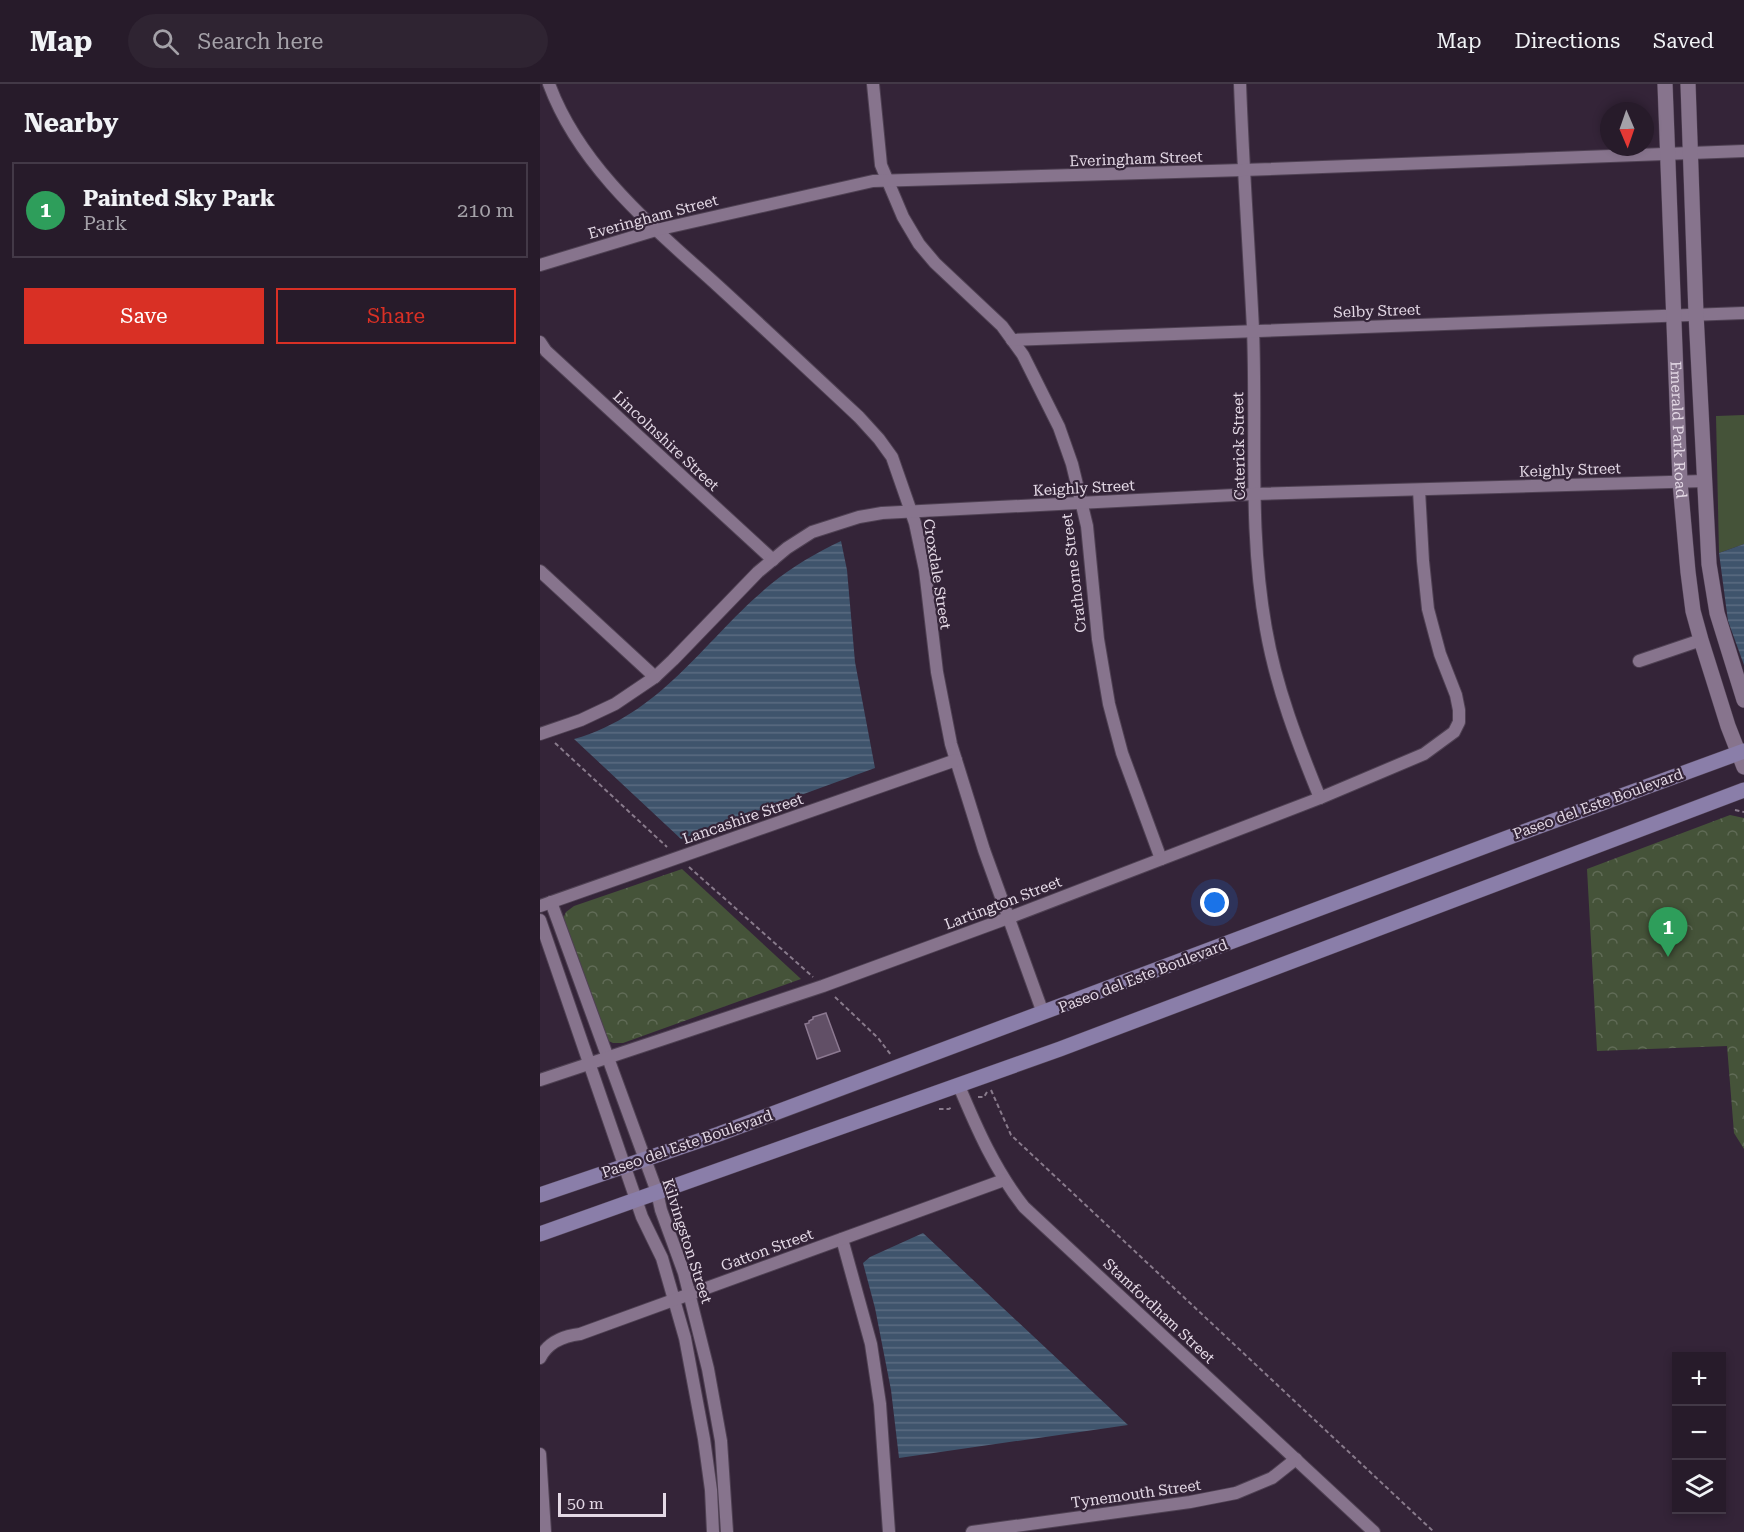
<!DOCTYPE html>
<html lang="en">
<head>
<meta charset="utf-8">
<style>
  :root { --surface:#271b2a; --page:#2f2432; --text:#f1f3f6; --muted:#a4a1a8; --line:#433947; --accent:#d93025 }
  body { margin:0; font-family:"Roboto Serif",serif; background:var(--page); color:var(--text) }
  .controls { position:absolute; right:18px; bottom:18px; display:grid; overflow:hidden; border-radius:0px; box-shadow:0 3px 9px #0003 }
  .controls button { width:54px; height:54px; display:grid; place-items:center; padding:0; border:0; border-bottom:2px solid var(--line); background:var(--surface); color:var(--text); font:30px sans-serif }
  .compass { position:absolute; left:1060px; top:18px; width:54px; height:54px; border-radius:50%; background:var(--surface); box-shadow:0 3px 9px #0003; rotate:178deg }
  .scale { position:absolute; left:18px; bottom:15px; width:108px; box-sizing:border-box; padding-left:6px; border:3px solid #e4d9e6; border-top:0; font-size:16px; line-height:21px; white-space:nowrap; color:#e4d9e6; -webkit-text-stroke:4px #342438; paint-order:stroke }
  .you { position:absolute; left:675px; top:819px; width:21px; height:21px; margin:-15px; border:4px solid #fff; border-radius:50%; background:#1a73e8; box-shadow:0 0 0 9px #1a73e833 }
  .badge { display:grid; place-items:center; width:39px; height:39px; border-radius:50%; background:var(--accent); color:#fff; font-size:20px; font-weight:700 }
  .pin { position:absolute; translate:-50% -50px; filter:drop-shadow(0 2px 3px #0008) }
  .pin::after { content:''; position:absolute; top:32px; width:21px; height:18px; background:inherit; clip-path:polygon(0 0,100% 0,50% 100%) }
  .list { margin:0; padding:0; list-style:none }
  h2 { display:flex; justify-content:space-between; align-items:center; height:78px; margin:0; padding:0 24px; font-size:26px }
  h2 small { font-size:20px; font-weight:400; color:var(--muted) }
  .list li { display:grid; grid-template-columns:39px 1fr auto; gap:18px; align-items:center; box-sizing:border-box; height:96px; margin:0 12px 12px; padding:0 12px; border:2px solid var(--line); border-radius:0px }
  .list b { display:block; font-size:22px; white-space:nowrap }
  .list p { margin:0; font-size:20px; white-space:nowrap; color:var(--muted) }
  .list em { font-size:20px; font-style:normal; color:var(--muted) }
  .actions { display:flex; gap:12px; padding:18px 24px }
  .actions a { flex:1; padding:14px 0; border:2px solid var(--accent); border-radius:0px; text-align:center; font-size:21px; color:var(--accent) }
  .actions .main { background:var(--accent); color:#fff }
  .icon { flex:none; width:33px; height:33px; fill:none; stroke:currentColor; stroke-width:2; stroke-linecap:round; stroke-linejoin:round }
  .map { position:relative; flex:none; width:1204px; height:1448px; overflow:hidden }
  header { display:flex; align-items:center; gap:36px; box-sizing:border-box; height:84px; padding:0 30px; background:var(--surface); border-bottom:2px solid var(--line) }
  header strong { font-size:28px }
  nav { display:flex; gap:33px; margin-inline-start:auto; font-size:21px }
  .search { width:420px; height:54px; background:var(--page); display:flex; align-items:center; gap:15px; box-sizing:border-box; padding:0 21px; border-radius:33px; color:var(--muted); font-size:22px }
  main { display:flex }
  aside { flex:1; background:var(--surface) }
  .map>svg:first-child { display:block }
  .grass { fill:#455339 }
  .forest { fill:url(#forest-crowns) }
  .water { fill:url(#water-rules) }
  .building { fill:#614f66; stroke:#8c7991; stroke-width:1.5 }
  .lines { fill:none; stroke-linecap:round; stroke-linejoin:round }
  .minor-casing { stroke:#4f4153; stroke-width:14 }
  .tertiary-casing { stroke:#4f4153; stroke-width:16 }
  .secondary-casing { stroke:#4f4153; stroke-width:16 }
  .path { stroke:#897b8c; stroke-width:2; stroke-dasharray:4.5 3; stroke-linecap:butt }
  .minor { stroke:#87748d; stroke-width:12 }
  .tertiary { stroke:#87748d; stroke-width:15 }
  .secondary { stroke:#8a7ea9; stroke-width:15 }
  .labels { text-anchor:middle; stroke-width:4.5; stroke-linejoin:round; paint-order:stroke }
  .street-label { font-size:15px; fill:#e4d9e6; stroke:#342438 }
</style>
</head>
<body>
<header>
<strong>Map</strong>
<div class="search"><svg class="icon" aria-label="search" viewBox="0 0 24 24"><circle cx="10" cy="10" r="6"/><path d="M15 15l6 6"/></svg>Search here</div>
<nav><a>Map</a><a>Directions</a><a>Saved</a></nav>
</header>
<main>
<aside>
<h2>Nearby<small></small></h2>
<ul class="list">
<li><span class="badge" style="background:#2e9e5b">1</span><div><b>Painted Sky Park</b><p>Park</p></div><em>210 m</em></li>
</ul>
<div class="actions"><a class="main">Save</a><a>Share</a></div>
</aside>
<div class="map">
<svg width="1204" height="1448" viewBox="0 0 1204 1448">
  <defs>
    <pattern id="forest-crowns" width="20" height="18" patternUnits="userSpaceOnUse" patternTransform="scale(1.5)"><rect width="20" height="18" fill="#455339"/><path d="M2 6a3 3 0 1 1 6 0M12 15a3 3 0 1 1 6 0" fill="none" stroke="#606b56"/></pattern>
    <pattern id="water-rules" width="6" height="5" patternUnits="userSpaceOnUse" patternTransform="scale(1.5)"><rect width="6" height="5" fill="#3f546c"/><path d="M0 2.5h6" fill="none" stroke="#5b6c81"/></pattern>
  </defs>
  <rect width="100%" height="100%" fill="#342438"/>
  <polygon class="grass" points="1204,331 1204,460 1179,469 1176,332"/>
  <g class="forest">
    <polygon points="1190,731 1204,734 1204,1065 1194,1049 1187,962 1057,967 1047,785"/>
    <polygon points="142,785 261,895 83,959 73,959 64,955 23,835 26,828 34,822"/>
  </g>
  <g class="water">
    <path d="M301,457l6,29 8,92 20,106 -194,71 -107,-100c90,-26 130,-100 197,-155 22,-18 45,-31 70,-43z"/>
    <polygon points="1204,460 1204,581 1188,537 1179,469"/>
    <polygon points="383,1149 588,1341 359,1374 351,1306 335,1224 323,1179 330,1173"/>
  </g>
  <polygon class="building" points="286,929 300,967 277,975 265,940 269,939 269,937 273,935 273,933"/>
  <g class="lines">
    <g class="minor-casing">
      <g id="minor">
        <path d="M9,0c31,84 104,143 169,202 47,43 94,87 141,131l20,22 13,18 23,66 10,47 12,102 14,72 33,106 59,163"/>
        <polyline points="333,0 341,81 363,133 379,160 395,179 462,242 483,271 519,343 532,380 547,442 558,555 569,620 582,669 621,775"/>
        <path d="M700,0c3,82 9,164 13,245 4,100 -5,201 13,300 10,58 32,115 54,169"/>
        <polyline points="0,181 116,146 333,97 703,86 1204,67"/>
        <polyline points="472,256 1204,229"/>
        <polyline points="0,258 6,267 233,476"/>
        <polyline points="0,487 115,593"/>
        <polyline points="1099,577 1161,556"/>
        <polyline points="0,650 41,636 75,620 115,593 133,576 218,488 247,464 272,448 319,433 342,429 714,410 1164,397"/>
        <polyline points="11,818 117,1108 121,1126 144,1189 168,1285 181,1357 187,1448"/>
        <polyline points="0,822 416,676"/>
        <polyline points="0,836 102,1133 122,1174 145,1254 164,1355 171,1406 173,1448"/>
        <polyline points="0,996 283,902 468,834 780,714 884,670 914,648 919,638 919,626 916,611 900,570 888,525 883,477 879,406"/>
        <path d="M419,1002c18,43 36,84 65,121l350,325"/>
        <polyline points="302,1155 331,1260 340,1320 349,1448"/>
        <path d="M0,1274c8,-16 23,-22 40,-24l424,-154"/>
        <polyline points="0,1370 5,1448"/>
        <polyline points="432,1448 650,1418 696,1409 732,1394 756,1375"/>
      </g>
    </g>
    <g class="tertiary-casing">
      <g id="tertiary">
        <path id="s1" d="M1125,0l15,398 8,90 5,39 8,29 27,86 16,41"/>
        <polyline points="1148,0 1156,230 1169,480 1177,529 1204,616"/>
      </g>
    </g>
    <g class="secondary-casing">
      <g id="secondary">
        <polyline points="0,1111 179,1050 975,751 1204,667"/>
        <polyline points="0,1150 520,965 1204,706"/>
      </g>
    </g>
    <g class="path">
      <polyline points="15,659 127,763"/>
      <polyline points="1195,726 1204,728"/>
      <polyline points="149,783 273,893"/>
      <polyline points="295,913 338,954 351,971"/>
      <polyline points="451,1006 471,1051 894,1448"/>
      <polyline points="438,1013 444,1013 447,1008"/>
      <polyline points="399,1025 409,1025 413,1022"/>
    </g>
    <use href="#minor" class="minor"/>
    <use href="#tertiary" class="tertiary"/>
    <use href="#secondary" class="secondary"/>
  </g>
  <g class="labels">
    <g class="street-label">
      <text transform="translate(596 75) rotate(-2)" y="5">Everingham Street</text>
      <text transform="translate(113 133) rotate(-15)" y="5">Everingham Street</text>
      <text transform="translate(837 227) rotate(-2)" y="5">Selby Street</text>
      <text dy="5" stroke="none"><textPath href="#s1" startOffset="346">Emerald Park Road</textPath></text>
      <text transform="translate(126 357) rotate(43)" y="5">Lincolnshire Street</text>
      <text transform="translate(699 362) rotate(-91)" y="5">Caterick Street</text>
      <text transform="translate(1030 386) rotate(-2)" y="5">Keighly Street</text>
      <text transform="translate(544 404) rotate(-3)" y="5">Keighly Street</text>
      <text transform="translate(534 489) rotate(-97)" y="5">Crathorne Street</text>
      <text transform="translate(397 490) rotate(81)" y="5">Croxdale Street</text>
      <text transform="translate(1058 720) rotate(-20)" y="5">Paseo del Este Boulevard</text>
      <text transform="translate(203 735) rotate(-19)" y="5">Lancashire Street</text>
      <text transform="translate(463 819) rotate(-21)" y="5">Lartington Street</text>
      <text transform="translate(603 892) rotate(-21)" y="5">Paseo del Este Boulevard</text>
      <text transform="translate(147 1060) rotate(-19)" y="5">Paseo del Este Boulevard</text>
      <text transform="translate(147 1157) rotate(72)" y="5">Kilvingston Street</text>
      <text transform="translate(227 1166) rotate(-20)" y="5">Gatton Street</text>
      <text transform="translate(619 1227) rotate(43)" y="5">Stamfordham Street</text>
      <text transform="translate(596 1410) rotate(-8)" y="5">Tynemouth Street</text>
    </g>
  </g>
</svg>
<div class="controls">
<button>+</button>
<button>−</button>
<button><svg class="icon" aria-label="layers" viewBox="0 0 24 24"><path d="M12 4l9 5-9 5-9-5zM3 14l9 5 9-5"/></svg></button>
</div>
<svg class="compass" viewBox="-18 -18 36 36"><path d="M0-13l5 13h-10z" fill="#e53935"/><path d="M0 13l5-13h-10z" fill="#a4a1a8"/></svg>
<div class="scale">50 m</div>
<div class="you"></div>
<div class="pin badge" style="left:1128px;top:873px;background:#2e9e5b">1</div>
</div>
</main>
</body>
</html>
